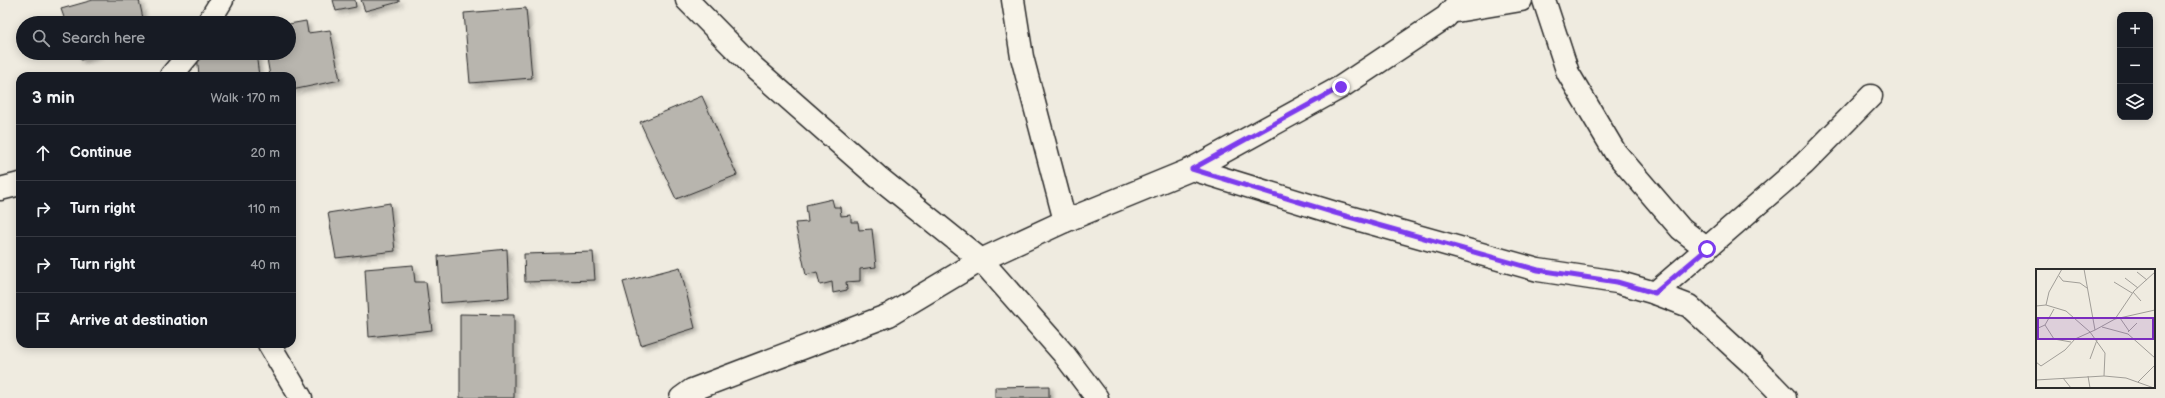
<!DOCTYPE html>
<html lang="en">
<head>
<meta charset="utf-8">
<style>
  :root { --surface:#171b24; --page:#20242c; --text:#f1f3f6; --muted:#9ea1a6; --line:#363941 }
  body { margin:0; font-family:"Balsamiq Sans",sans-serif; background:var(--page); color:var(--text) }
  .controls { position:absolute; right:12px; top:12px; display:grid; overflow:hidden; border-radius:8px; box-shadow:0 2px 10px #0003 }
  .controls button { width:36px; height:36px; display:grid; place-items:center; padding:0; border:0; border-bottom:1px solid var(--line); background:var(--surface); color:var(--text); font:20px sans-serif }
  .stop { position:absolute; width:12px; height:12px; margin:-9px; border:3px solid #7c3aed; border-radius:50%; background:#fff }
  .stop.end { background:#7c3aed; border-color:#fff; box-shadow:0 1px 4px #0008 }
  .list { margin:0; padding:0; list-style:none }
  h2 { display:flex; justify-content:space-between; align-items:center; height:52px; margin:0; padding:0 16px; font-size:17px }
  h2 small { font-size:13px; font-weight:400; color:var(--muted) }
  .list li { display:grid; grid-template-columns:26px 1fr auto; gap:12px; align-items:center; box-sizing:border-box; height:56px; padding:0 16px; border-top:1px solid var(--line) }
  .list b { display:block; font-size:15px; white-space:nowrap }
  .list em { font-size:13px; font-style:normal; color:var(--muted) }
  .icon { flex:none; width:22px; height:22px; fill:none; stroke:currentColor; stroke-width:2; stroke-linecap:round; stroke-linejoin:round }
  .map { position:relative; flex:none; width:2165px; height:398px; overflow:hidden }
  .search { position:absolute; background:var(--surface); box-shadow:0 2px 10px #0003; left:16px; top:16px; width:280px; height:44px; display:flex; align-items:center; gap:10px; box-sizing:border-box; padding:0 14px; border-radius:22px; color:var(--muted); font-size:15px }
  .panel { position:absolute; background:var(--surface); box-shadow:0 2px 10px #0003; left:16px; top:72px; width:280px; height:276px; border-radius:12px }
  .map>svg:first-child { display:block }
  .building { fill:#b8b5ae; stroke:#2b2b2b; filter:url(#shadow) }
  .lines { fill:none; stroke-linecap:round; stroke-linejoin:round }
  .minor-casing { stroke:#2b2b2b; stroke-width:25 }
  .minor { stroke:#f7f3e8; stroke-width:22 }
  .route { stroke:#7c3aed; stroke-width:5 }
  .inset-road { fill:none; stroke:#a19e98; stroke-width:1 }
  .view { fill:#7b2cbf; fill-opacity:0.15; stroke:#7b2cbf; stroke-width:2 }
  .inset-edge { fill:none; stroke:#2b2b2b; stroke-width:2 }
</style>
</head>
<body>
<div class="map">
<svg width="2165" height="398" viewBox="0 0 2165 398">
  <defs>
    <filter id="shadow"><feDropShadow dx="3.5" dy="3.5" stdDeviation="2" flood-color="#0004"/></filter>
  </defs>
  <rect width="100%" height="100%" fill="#efebe0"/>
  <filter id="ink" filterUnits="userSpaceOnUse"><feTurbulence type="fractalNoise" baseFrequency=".025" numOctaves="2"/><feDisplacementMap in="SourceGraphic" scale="8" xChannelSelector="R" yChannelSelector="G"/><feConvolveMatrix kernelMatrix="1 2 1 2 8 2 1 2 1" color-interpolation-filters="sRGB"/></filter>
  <g filter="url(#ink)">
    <g class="building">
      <polygon points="93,0 139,0 144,23 66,23 61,9"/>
      <polygon points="333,0 355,0 356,7 336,11"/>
      <polygon points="361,0 399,0 399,2 365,11"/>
      <polygon points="526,8 532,78 470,83 464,13"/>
      <polygon points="306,21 308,33 330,30 340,80 292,90 292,76 270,76 266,53 289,53 289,24"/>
      <polygon points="78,53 101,53 81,60"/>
      <polygon points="256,53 259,76 199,76 197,54"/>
      <polygon points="702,96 737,175 676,199 640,122"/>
      <polygon points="832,199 834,207 840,207 841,216 851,215 851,222 858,222 859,230 872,229 876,267 860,269 860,281 846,282 847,290 833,293 832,282 820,285 817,272 806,275 795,223 808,222 806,205"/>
      <polygon points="390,203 395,251 336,258 328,213"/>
      <polygon points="507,249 509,298 441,303 438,256"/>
      <polygon points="593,252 595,280 525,282 524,254"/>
      <polygon points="413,265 415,282 426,282 432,330 369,337 365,269"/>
      <polygon points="680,267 695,328 641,345 623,282"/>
      <polygon points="460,314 514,315 514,398 460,398"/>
      <polygon points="1049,386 1049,398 995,398 995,387"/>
    </g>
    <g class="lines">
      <g class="minor-casing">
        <g id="minor">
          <polyline points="687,0 753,67 878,177 981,260 1063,353 1097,398"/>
          <polyline points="1544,0 1568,73 1615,152 1681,229 1707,249"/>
          <polyline points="1450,12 1521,0"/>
          <polyline points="208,23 222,0"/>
          <polyline points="171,76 190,53"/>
          <polyline points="1192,169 1335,213 1538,270 1617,282 1655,293 1689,306 1752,364 1785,398"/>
          <polyline points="0,189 20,184"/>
          <polyline points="1065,221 1192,169 1341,87 1446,17 1460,0"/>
          <polyline points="1655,293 1804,164 1871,96"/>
          <polyline points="269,344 301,398"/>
          <polyline points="681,398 692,390 889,315 981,260 1065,221 1022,57 1013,0"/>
        </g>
      </g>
      <use href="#minor" class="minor"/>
    </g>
  </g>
  <g class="lines" filter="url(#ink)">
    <polyline class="route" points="1341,87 1192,169 1335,213 1538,270 1617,282 1655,293 1707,249"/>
  </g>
  <g transform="translate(2036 269)">
    <rect width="119" height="119" fill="#efebe0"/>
    <path class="inset-road" d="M101,3l10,8M23,7l4,5 17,2 7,5M89,9l13,10M78,13l18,11M97,23l8,9M10,36l3,-13 13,-23M0,37l10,-1 20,6 24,21 15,21 -1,23M84,49l9,13M79,50l40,-9M9,56l9,14 17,3M66,58l26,7 27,24M0,60l9,-4 9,-16M59,61l20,-11 19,-28 21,-19M92,63l9,-9M54,90l7,-19M0,93l5,4 24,-16 10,-11 20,-9 -11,-61M52,107l2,12M27,109l8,10M0,111l68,-4 22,2 28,10M102,113l17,-17"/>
    <path class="view" d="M2,49h115v21h-115z"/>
    <rect width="119" height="119" class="inset-edge"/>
  </g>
</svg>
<div class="controls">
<button>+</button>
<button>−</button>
<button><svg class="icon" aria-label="layers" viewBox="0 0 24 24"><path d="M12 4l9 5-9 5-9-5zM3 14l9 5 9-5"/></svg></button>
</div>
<div class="stop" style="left:1707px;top:249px"></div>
<div class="stop end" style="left:1341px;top:87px"></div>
<div class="search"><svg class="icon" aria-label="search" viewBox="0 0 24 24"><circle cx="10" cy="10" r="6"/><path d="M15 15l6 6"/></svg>Search here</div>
<section class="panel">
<h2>3 min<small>Walk · 170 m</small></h2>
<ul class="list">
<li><svg class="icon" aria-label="ahead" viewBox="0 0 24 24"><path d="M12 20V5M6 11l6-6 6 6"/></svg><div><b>Continue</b></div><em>20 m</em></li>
<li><svg class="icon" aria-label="right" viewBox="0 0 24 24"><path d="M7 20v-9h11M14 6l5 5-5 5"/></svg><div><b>Turn right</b></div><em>110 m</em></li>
<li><svg class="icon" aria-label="right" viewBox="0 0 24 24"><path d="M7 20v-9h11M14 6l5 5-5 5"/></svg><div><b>Turn right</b></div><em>40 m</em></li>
<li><svg class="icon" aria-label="arrive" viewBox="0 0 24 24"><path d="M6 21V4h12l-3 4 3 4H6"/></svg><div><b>Arrive at destination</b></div></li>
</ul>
</section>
</div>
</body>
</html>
